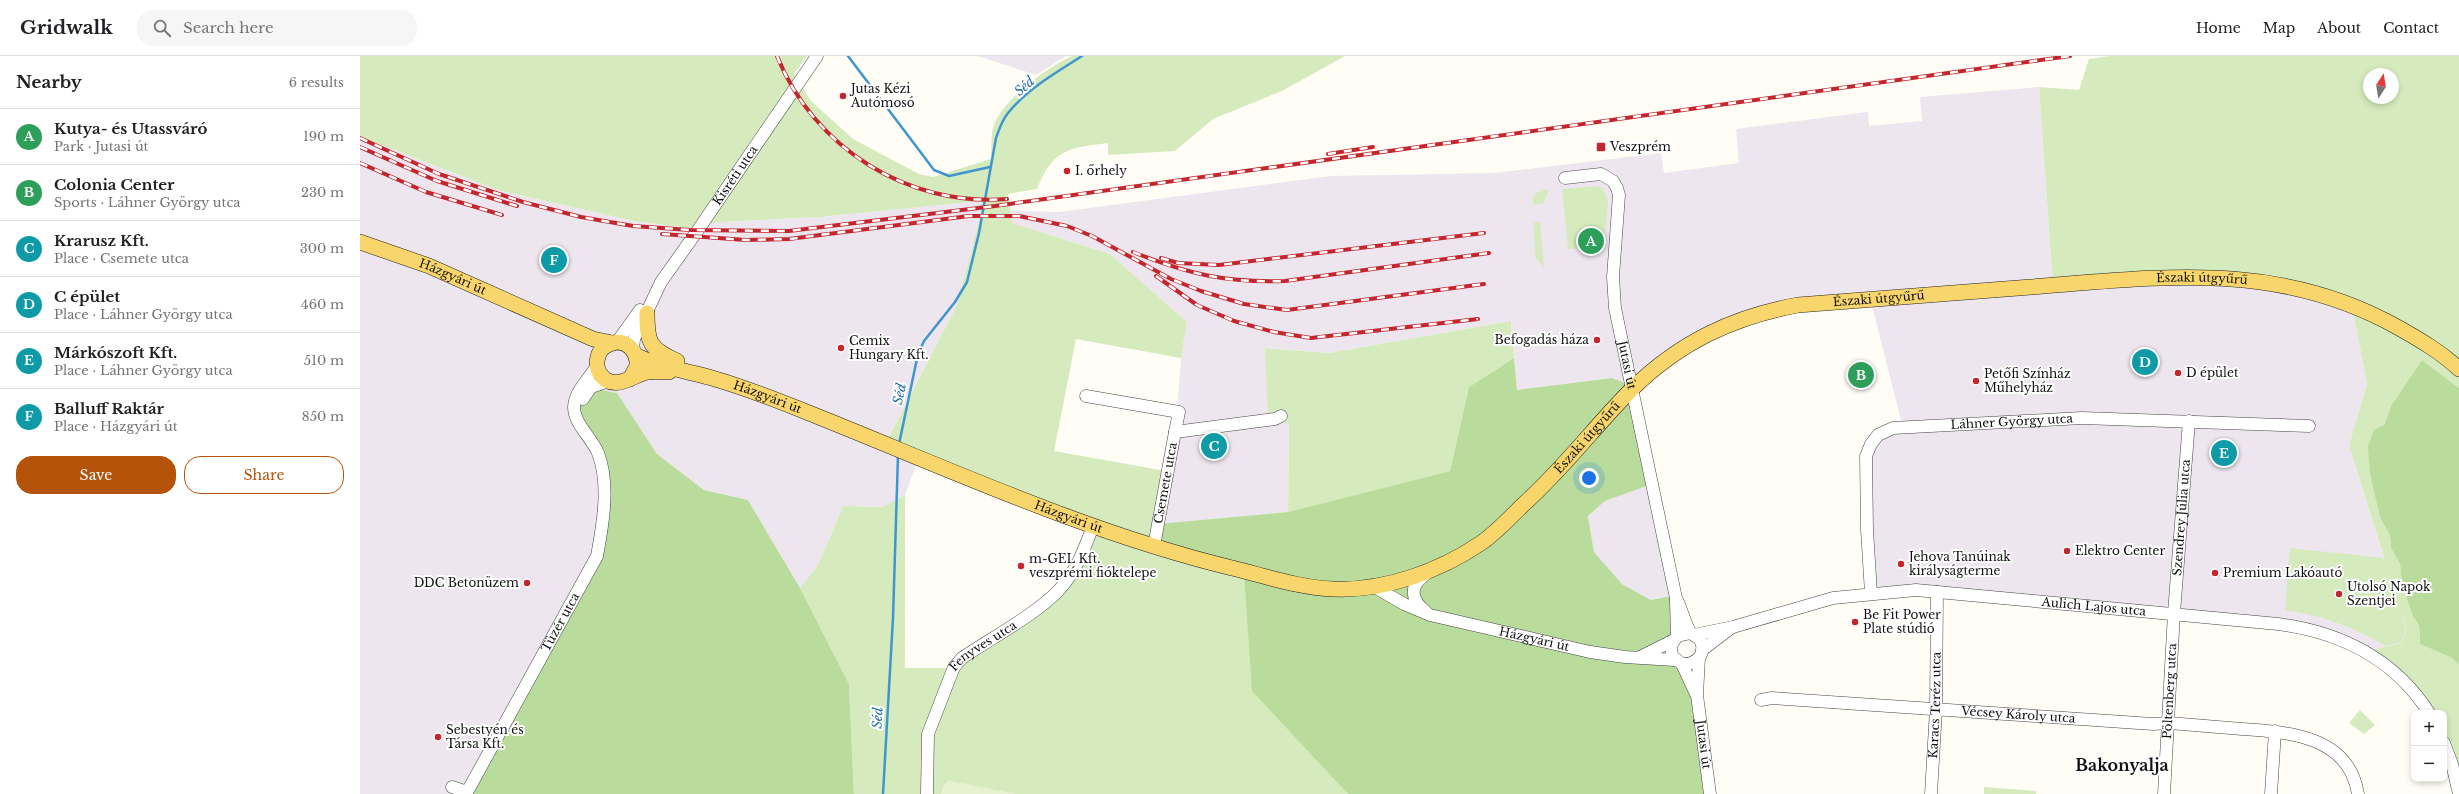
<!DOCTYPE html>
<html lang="en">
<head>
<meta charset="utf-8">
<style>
  :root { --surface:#fff; --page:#f6f6f6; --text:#202124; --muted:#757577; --line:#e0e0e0; --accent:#b45309 }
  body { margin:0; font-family:"Libre Baskerville",serif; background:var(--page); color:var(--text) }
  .controls { position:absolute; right:12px; bottom:12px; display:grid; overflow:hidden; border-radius:8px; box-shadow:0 2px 6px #0003 }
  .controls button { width:36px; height:36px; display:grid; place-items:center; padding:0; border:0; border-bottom:1px solid var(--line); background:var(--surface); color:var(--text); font:20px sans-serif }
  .compass { position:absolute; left:2003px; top:12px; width:36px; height:36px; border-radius:50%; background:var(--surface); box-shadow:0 2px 6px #0003; rotate:12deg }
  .you { position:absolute; left:1229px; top:422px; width:14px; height:14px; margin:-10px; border:3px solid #fff; border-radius:50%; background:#1a73e8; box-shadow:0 0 0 6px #1a73e833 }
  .badge { display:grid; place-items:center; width:26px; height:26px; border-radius:50%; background:var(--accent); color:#fff; font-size:13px; font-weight:700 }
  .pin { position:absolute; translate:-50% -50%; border:2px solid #fff; box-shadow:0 1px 4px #0006 }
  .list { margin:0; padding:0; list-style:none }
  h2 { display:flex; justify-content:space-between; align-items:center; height:52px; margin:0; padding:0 16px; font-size:17px }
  h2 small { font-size:13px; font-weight:400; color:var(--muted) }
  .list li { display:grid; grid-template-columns:26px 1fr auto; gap:12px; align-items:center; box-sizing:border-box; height:56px; padding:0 16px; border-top:1px solid var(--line) }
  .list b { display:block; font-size:15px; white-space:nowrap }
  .list p { margin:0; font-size:13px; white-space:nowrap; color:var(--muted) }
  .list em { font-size:13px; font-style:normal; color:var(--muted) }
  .actions { display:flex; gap:8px; padding:12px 16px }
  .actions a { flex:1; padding:9px 0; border:1px solid var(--accent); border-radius:16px; text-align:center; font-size:14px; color:var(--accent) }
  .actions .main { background:var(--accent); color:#fff }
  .icon { flex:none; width:22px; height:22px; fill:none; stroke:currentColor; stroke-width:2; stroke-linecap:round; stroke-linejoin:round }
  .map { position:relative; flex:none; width:2099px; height:738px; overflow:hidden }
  header { display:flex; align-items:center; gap:24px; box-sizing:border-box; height:56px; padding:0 20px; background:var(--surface); border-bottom:1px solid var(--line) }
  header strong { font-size:19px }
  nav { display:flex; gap:22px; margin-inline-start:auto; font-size:14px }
  .search { width:280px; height:36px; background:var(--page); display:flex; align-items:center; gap:10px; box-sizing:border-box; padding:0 14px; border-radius:16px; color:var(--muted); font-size:15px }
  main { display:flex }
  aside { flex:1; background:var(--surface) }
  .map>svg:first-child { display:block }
  .industrial { fill:#eee6ef }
  .green { fill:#d5ebbd; fill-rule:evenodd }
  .forest { fill:#b9dc9c }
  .pitch { fill:#e6f2cf }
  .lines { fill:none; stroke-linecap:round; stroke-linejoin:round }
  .stream { stroke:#3f96cf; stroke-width:2.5 }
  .minor-casing { stroke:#444; stroke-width:13 }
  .major-casing { stroke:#222; stroke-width:16 }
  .minor { stroke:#fff; stroke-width:12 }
  .major { stroke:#f9d66b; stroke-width:15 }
  .rail-casing { stroke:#c4262e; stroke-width:4 }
  .rail { stroke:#fff; stroke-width:2.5; stroke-dasharray:8; stroke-linecap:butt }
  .poi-dot { fill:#c4262e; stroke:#fff; stroke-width:1.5 }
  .labels { text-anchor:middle; stroke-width:4; stroke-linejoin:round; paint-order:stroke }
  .poi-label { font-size:12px; fill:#111; stroke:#fff; text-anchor:start }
  .street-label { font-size:12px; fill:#111; stroke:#fff }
  .water-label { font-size:13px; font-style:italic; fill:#1768a6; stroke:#fff }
  .district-label { font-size:16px; font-weight:bold; fill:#111; stroke:#fff }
</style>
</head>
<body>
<header>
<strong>Gridwalk</strong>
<div class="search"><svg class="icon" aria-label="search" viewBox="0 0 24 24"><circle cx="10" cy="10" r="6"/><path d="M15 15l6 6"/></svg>Search here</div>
<nav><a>Home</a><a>Map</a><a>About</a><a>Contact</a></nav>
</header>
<main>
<aside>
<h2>Nearby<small>6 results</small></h2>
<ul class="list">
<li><span class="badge" style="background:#2e9e5b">A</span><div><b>Kutya- és Utassváró</b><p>Park · Jutasi út</p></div><em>190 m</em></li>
<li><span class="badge" style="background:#2e9e5b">B</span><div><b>Colonia Center</b><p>Sports · Láhner György utca</p></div><em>230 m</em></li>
<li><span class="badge" style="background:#0f9aa8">C</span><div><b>Krarusz Kft.</b><p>Place · Csemete utca</p></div><em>300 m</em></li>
<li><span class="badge" style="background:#0f9aa8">D</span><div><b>C épület</b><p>Place · Láhner György utca</p></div><em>460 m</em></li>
<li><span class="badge" style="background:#0f9aa8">E</span><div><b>Márkószoft Kft.</b><p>Place · Láhner György utca</p></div><em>510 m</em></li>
<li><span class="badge" style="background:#0f9aa8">F</span><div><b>Balluff Raktár</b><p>Place · Házgyári út</p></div><em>850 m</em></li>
</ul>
<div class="actions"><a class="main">Save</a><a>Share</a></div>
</aside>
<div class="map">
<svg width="2099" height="738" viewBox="0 0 2099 738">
  <rect width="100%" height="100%" fill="#fffdf5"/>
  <g class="industrial">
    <polygon points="618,0 706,0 676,19"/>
    <polygon points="1679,31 1693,231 1850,222 1992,251 2007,328 1989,389 2046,574 2041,587 2008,595 1958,574 1512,534 1511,388 1543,372 1511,246 1375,264 1275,334 1251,322 1157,334 1151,265 969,297 906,292 908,367 929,366 928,456 797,468 817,357 821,302 827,266 750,198 652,167 650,155 699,156 971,120 1134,117 1301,97 1304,117 1379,107 1376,73 1508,56 1509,70 1562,65 1560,41"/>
    <polygon points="0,81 141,135 274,165 328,172 360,166 460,161 621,145 618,169 597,249 525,387 559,401 545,439 523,451 483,450 458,509 440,532 388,444 344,434 297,398 257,337 218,329 241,428 236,500 104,738 0,738"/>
    <polygon points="1295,427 1316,539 1291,544 1262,528 1234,496 1228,460 1245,445"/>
  </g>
  <g class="green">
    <path d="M0,0h447l-13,18 17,27 42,38 66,35 14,3 58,-18c1,-10 -1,-27 4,-37 13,-26 51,-54 77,-66h273l-63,35 -69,28 -38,32 -67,4v-12c-40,5 -55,6 -71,46l-29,5 4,29 98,31 77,68 -6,36 -105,-19 -22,112 112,20 -9,53 87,49 87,202 17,19h-494l-5,-110 -49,-96 18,-23 25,-59 40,1 22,-12v173h50l104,-77 35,-65 -209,-82 72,-139 21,-80 3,-24 -161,16 -100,5 -32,6 -54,-7 -133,-30 -141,-54z"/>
    <path d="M1750,0h349v332l-37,-28 -31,46 -21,54v14l20,61 1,13 9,16 2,20 11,33 6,8 1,19 32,14 7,7v127l-15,-50v-29h-15l-61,-62 33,-8 5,-13 -4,-14 3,14 -4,12 -16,4c-31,-19 -64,-31 -100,-36l5,-62 94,10 -35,-113 18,-61 -15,-77 -100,-26 -199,6 -14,-200 40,3 10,-31zM2009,18h24v24h-24z"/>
    <polygon points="1236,130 1243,132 1248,145 1244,192 1208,193 1202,133"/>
    <polygon points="1189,133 1184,147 1173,149 1173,141 1176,137"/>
    <polygon points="1180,166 1184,211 1176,203 1173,167"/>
    <polygon points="1151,265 1154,302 1109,331 1090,415 928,456 929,367 908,367 905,292 969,297"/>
    <polygon points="2000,654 2015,669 2004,678 1989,667"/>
    <polygon points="1624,731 1676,735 1676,738 1624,738"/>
  </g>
  <g class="forest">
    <polygon points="1154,302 1157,334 1252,322 1265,327 1295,427 1245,445 1228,460 1234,496 1262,528 1291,544 1316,539 1316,580 1283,599 1315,605 1339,648 1352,738 988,738 892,635 884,517 793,489 797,468 928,456 1090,415 1109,331"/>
    <polygon points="2062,304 2099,332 2099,609 2092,602 2060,588 2059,569 2053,561 2042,528 2040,508 2031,492 2030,479 2020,461 2010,418 2008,390 2014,374 2024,369 2031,350"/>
    <polygon points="218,329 257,337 297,398 344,434 388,444 440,532 489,628 494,738 104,738 223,526 241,478 237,406 213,360"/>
  </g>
  <polygon class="pitch" points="589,724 596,726 657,738 581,738 583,730"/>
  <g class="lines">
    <g class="stream">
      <polyline points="488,0 574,114 589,120 630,111"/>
      <path d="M539,388l19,-90 6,-13 31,-39 12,-20 12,-49 17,-95c3,-8 6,-18 12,-25 19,-24 49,-41 74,-57"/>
      <polyline points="523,738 533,562 538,399"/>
    </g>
    <g class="minor-casing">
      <g id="minor">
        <path id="s1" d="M1205,122l36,-4 12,7 4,7 2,7 -6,82 2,31 61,290c5,9 10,29 15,35 2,3 7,3 9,7 8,14 -5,25 -18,24l-10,-8 -1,-10 6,-10 14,-3"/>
        <polyline points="257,286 280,254"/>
        <path id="s2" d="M273,294l1,-11 27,-57 37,-52 119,-174"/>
        <polyline points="726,340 819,356 815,376"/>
        <polyline points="223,343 231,331 249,325"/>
        <path id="s3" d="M794,490l21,-114 100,-13 6,-3"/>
        <path id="s4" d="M1013,530l31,18 26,11 160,37 35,5 50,3"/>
        <path id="s5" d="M1511,537l-4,-63 -1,-74 5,-12 7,-9 15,-7 189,-10 227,8"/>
        <polyline points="1316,544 1317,580"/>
        <path d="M1066,556c-16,-13 -17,-26 0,-38"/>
        <path id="s6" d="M1334,579l39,-8 100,-29 83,-8 362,34c62,8 117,35 151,89"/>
        <polyline points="1342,594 1371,572"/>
        <polyline points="1280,601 1312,585"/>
        <path id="s7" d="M1339,602l-2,37 13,99"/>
        <polyline points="1322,608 1336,638"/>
        <path id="s8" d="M1401,644l11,-2 381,26 16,-1c24,2 49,4 73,6 47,3 107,7 116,65"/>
        <polyline points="2084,687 2092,708 2099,738"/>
        <polyline points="92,731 107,736"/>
        <path id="s9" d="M106,738l131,-238c6,-32 13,-72 1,-103 -6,-15 -24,-29 -24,-46 1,-17 16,-28 23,-42"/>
        <path id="s10" d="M567,738l1,-60 26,-67 8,-9c28,-19 74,-44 96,-67 18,-19 26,-41 35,-65"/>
        <path id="s11" d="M1571,738l5,-85 1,-117"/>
        <path id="s12" d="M1804,738l10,-181 15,-192"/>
        <polyline points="1911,738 1915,675"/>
      </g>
    </g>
    <g class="major-casing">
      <g id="major">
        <path id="s13" d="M0,186l69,24 164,73 19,4"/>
        <path d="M287,257c0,29 2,36 30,48"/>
        <path id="s14" d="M277,300c22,11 50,15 75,22 31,9 62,21 92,33 141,56 280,121 428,157 33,8 68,20 102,21 51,2 106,-18 147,-46 16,-11 30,-27 44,-40 39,-35 70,-77 107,-114 48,-47 101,-72 166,-84 78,-6 155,-12 233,-18 131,-10 248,-27 368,41 21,12 42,24 60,41"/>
        <path d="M270,323l7,-13c1,-15 -12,-29 -27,-22 -6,2 -11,7 -12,13 -2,5 -1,12 2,17 14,19 32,1 48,-2 7,-1 15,0 21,0"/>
      </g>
    </g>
    <use href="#minor" class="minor"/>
    <use href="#major" class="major"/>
    <g class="rail-casing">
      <g id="rail">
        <path d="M417,0c37,92 131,151 230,143"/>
        <polyline points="0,82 79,118 163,146 221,161 273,170 330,174 429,175 635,150 1710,0"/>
        <polyline points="0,91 77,125 157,150"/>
        <polyline points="968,98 1013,91"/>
        <polyline points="0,107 66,136 142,159"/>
        <polyline points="302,178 386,184 429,183 609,160 659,160 707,170 732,180 811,223 841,235 884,248 927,254 1124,228"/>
        <path d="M773,196c55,22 93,31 152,29l204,-28"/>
        <polyline points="801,202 818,207 859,209 1124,177"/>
        <polyline points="796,220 837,249 874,265 914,276 951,282 1118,263"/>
      </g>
    </g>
    <use href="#rail" class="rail"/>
  </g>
  <g class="poi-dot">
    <circle cx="483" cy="40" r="4"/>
    <rect x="1236" y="86" width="10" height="10" rx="2"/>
    <circle cx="707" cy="115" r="4"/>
    <circle cx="1237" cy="284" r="4"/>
    <circle cx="481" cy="292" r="4"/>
    <circle cx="1818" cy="317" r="4"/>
    <circle cx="1616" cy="325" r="4"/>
    <circle cx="1707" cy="495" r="4"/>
    <circle cx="1541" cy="508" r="4"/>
    <circle cx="661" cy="510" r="4"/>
    <circle cx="1855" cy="517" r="4"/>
    <circle cx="167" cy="527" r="4"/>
    <circle cx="1979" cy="538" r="4"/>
    <circle cx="1495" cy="566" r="4"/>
    <circle cx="78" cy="681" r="4"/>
  </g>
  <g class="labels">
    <g class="poi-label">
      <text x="491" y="37">Jutas Kézi<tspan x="491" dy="14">Autómosó</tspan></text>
      <text x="1250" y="95">Veszprém</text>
      <text x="715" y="119">I. őrhely</text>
      <text x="1229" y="288" text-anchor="end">Befogadás háza</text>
      <text x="489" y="289">Cemix<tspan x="489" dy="14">Hungary Kft.</tspan></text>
      <text x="1826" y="321">D épület</text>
      <text x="1624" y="322">Petőfi Színház<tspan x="1624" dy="14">Műhelyház</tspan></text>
      <text x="1715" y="499">Elektro Center</text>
      <text x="1549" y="505">Jehova Tanúinak<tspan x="1549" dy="14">királyságterme</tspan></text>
      <text x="669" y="507">m-GEL Kft.<tspan x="669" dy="14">veszprémi fióktelepe</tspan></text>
      <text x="1863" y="521">Premium Lakóautó</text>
      <text x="159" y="531" text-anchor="end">DDC Betonüzem</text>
      <text x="1987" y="535">Utolsó Napok<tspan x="1987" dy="14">Szentjei</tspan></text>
      <text x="1503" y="563">Be Fit Power<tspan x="1503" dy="14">Plate stúdió</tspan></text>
      <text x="86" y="678">Sebestyén és<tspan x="86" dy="14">Társa Kft.</tspan></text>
    </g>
    <g class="street-label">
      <text dy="4" stroke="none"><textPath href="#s2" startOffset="204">Kisréti utca</textPath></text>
      <text dy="4" stroke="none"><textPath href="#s13" startOffset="99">Házgyári út</textPath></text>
      <text dy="4" stroke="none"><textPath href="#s14" startOffset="1703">Északi útgyűrű</textPath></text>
      <text dy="4" stroke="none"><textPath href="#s14" startOffset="1379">Északi útgyűrű</textPath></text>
      <text dy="4" stroke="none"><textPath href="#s1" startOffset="237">Jutasi út</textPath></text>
      <text dy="4" stroke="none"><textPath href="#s14" startOffset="137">Házgyári út</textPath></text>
      <text dy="4" stroke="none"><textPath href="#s5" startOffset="297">Láhner György utca</textPath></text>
      <text dy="4" stroke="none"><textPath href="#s14" startOffset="1043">Északi útgyűrű</textPath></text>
      <text dy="4" stroke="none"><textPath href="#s3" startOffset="64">Csemete utca</textPath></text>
      <text dy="4" stroke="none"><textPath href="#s14" startOffset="461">Házgyári út</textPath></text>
      <text dy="4" stroke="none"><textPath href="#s12" startOffset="277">Szendrey Júlia utca</textPath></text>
      <text dy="4" stroke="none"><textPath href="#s6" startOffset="406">Aulich Lajos utca</textPath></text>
      <text dy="4" stroke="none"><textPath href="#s9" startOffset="196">Tüzér utca</textPath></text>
      <text dy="4" stroke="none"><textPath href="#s4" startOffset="171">Házgyári út</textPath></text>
      <text dy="4" stroke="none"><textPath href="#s10" startOffset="168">Fenyves utca</textPath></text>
      <text dy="4" stroke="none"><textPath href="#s12" startOffset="103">Pöltenberg utca</textPath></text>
      <text dy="4" stroke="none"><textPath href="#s11" startOffset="89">Karacs Teréz utca</textPath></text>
      <text dy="4" stroke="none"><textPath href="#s8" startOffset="258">Vécsey Károly utca</textPath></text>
      <text dy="4" stroke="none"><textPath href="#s7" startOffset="87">Jutasi út</textPath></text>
    </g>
    <g class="water-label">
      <text transform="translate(664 30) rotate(-41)" y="5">Séd</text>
      <text transform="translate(539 338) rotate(-77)" y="5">Séd</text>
      <text transform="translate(517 662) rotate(-87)" y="5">Séd</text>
    </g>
    <g class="district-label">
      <text x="1762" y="715">Bakonyalja</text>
    </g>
  </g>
</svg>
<div class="controls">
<button>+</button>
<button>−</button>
</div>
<svg class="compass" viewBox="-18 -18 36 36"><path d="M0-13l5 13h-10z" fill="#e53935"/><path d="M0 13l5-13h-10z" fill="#757577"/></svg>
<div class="you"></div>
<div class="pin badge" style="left:1231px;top:185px;background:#2e9e5b">A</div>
<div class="pin badge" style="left:1501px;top:319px;background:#2e9e5b">B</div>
<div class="pin badge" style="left:854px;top:390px;background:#0f9aa8">C</div>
<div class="pin badge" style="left:1785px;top:306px;background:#0f9aa8">D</div>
<div class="pin badge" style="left:1864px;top:397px;background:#0f9aa8">E</div>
<div class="pin badge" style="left:194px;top:204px;background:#0f9aa8">F</div>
</div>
</main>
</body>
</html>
